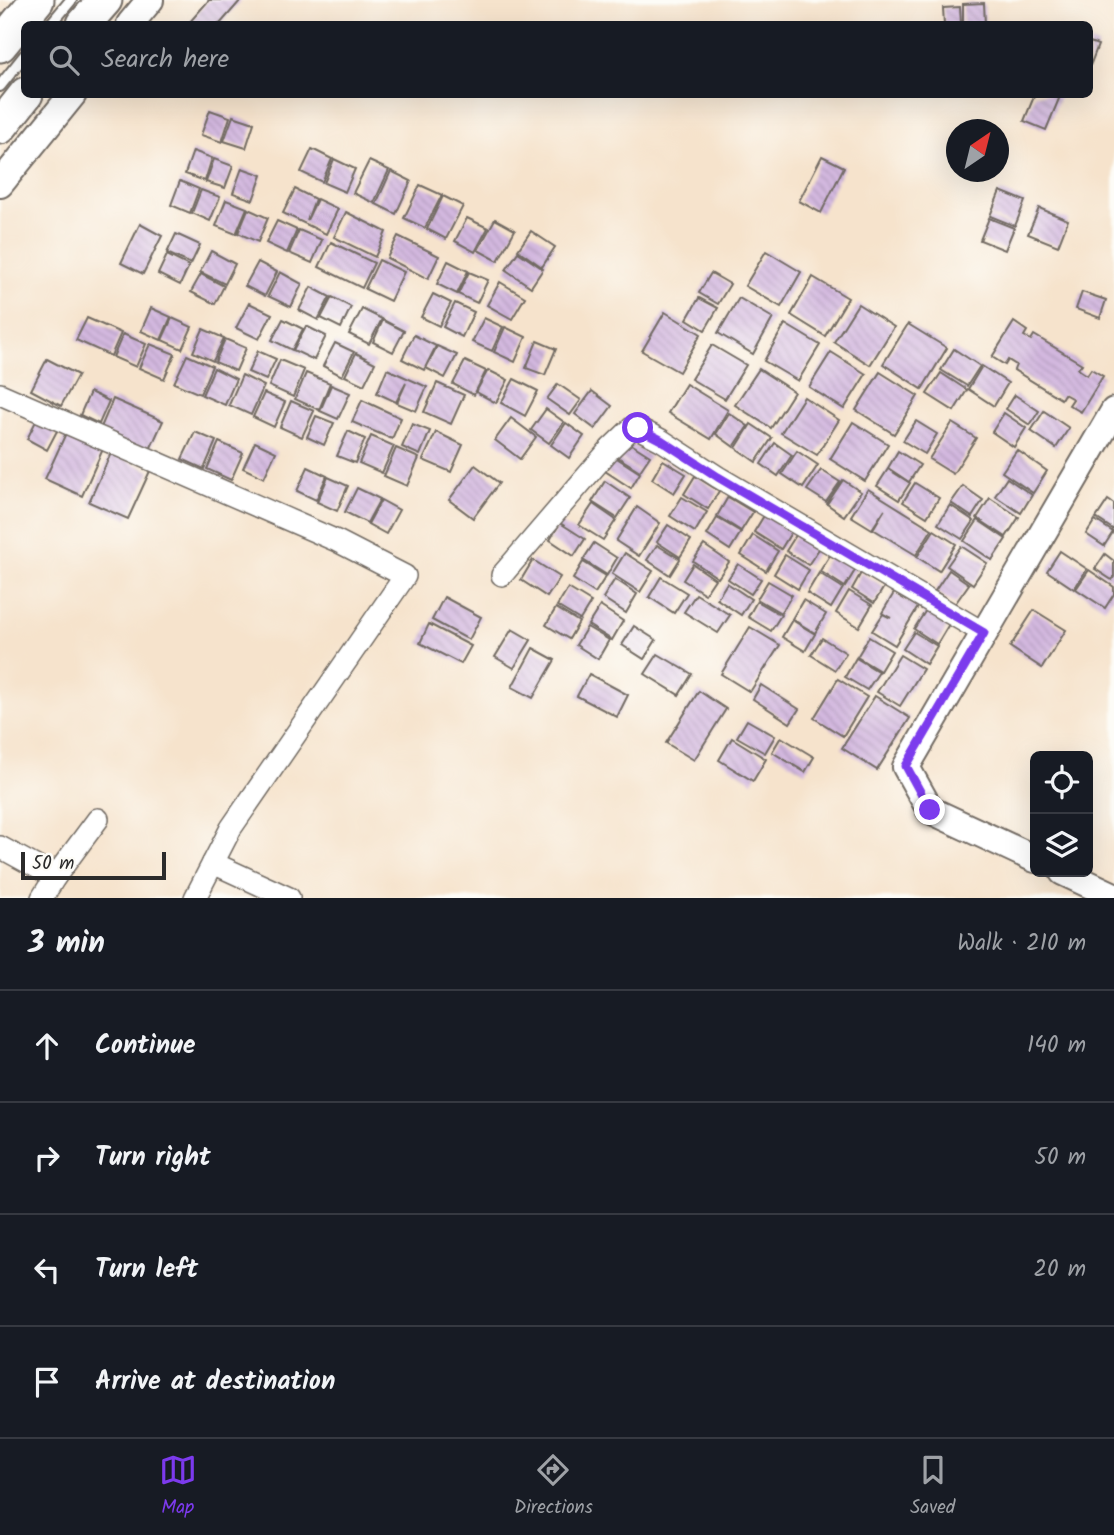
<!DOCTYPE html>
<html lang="en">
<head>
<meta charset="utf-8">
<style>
  :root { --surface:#171b24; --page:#20242c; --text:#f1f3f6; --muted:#9ea1a6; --line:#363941; --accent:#7c3aed }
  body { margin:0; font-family:Kalam,sans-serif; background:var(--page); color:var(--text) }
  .controls { position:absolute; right:21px; bottom:21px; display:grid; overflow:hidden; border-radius:10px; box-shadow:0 7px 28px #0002 }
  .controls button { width:63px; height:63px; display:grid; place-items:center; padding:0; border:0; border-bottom:2px solid var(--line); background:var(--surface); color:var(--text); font:35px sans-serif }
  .compass { position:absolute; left:946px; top:119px; width:63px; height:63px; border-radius:50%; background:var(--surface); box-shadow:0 7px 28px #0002; rotate:35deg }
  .scale { position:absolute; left:21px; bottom:18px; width:145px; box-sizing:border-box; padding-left:7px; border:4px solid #2b2b2b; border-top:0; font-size:19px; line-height:24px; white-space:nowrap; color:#2b2b2b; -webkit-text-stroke:5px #fdfcf7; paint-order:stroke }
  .stop { position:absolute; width:21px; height:21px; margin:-16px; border:5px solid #7c3aed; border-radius:50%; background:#fff }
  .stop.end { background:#7c3aed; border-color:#fff; box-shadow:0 2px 7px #0008 }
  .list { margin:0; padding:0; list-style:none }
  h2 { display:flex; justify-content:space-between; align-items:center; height:91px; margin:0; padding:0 28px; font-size:30px }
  h2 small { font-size:23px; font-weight:400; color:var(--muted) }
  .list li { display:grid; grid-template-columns:46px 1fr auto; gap:21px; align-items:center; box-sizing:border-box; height:112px; padding:0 28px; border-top:2px solid var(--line) }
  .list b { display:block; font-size:26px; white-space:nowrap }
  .list em { font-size:23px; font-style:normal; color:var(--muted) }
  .icon { flex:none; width:38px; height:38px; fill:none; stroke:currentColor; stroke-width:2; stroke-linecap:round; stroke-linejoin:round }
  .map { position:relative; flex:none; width:1114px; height:898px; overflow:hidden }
  .search { position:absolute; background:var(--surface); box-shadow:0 7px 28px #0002; left:21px; right:21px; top:21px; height:77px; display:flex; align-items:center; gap:18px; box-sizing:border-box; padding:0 24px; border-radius:10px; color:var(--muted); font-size:26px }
  .sheet { height:539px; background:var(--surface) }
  nav { display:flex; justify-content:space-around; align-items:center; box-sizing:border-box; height:98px; border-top:2px solid var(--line); background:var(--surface); font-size:19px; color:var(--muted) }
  nav a { display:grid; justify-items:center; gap:4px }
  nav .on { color:var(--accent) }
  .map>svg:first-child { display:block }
  .building { fill:url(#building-back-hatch) }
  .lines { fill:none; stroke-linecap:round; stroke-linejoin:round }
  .service-casing { stroke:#726b63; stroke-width:14 }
  .minor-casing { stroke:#726b63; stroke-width:24 }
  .tertiary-casing { stroke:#726b63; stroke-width:30 }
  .primary-casing { stroke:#726b63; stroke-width:37 }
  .service { stroke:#fff; stroke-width:10 }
  .minor { stroke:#fff; stroke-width:21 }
  .tertiary { stroke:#fff; stroke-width:26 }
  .primary { stroke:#fff; stroke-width:33 }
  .route { stroke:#7c3aed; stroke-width:9 }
</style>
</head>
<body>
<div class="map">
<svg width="1114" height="898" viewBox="0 0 1114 898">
  <defs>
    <pattern id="building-back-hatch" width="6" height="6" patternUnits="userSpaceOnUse" patternTransform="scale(1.75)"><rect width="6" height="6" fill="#d3b8df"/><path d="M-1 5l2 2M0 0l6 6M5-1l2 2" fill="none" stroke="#b59ec0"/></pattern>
  </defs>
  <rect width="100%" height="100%" fill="#fdfcf7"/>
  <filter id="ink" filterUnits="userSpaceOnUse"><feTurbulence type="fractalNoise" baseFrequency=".0143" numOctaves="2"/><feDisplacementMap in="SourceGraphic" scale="14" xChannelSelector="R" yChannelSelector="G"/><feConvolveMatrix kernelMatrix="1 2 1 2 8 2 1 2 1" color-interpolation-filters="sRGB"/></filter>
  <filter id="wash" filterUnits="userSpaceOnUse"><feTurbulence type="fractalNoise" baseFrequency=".00686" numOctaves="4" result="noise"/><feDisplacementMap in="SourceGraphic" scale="28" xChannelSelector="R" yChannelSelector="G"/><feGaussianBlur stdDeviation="1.57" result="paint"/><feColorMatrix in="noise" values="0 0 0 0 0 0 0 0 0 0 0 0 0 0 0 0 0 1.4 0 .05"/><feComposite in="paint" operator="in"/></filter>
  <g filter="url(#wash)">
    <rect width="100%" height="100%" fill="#f6e3cc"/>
    <g id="blocks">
      <g class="building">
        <polygon points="209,0 241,0 220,24 188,24"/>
        <polygon points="984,3 985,24 963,24 963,4"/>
        <polygon points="960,7 961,24 944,24 943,8"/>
        <polygon points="1090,42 1098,45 1090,66"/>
        <polygon points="1035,94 1061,94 1046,130 1024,121"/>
        <polygon points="210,110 230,117 222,142 201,135"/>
        <polygon points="233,116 254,123 246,148 224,141"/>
        <polygon points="312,149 332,159 322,182 301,172"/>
        <polygon points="193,151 212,158 205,181 185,174"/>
        <polygon points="822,156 844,167 821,213 799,201"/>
        <polygon points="214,159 233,166 225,188 206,182"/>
        <polygon points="334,159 355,169 345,192 324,183"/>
        <polygon points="369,161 389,170 374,203 353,193"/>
        <polygon points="242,168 262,175 253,200 233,193"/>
        <polygon points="391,171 411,181 396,214 376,204"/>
        <polygon points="180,181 199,189 190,213 171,205"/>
        <polygon points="420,185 442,195 425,228 404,218"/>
        <polygon points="295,189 315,199 307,220 317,199 338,209 326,234 283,213"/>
        <polygon points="201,190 220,197 210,221 192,213"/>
        <polygon points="1000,191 1025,201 1015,226 990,216"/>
        <polygon points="443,196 463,206 446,239 427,229"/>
        <polygon points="226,200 247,208 236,234 216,226"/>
        <polygon points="1039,208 1068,220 1058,246 1028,234"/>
        <polygon points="248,209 268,218 258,242 238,233"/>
        <polygon points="346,212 386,232 375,257 334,237"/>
        <polygon points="467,218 488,228 475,252 455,241"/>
        <polygon points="989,218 1014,228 1005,250 980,240"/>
        <polygon points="495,219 515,230 498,261 478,250"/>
        <polygon points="277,221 297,230 287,253 266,243"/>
        <polygon points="140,224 162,236 143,274 121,263"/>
        <polygon points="299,230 322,240 312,263 289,253"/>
        <polygon points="531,231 555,247 542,267 518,250"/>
        <polygon points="176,234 200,245 191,264 167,253"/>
        <polygon points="398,236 439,256 428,279 387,258"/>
        <polygon points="331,242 374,263 362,288 319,267"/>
        <polygon points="211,251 235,264 225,284 200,272"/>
        <polygon points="766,251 801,272 781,307 745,286"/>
        <polygon points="518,252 543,269 531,287 506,270"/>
        <polygon points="167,255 189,266 180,285 158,274"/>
        <polygon points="379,260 404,272 390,301 365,289"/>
        <polygon points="448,261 468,271 457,294 437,284"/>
        <polygon points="258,262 277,272 265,296 245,286"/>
        <polygon points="280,272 302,284 291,307 268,296"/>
        <polygon points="469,272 488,280 477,303 458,294"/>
        <polygon points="711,273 730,284 718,304 699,293"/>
        <polygon points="201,274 224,286 215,304 191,292"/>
        <polygon points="813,277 848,298 825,336 791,315"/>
        <polygon points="500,282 525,297 512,319 487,305"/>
        <polygon points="311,287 330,297 318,320 299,310"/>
        <polygon points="1082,292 1106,300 1100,318 1076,309"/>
        <polygon points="433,294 451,303 439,326 421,317"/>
        <polygon points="332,297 351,307 341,328 321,318"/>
        <polygon points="699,298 718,308 705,330 687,319"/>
        <polygon points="739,298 773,318 753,354 718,333"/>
        <polygon points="249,303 272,314 259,339 236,328"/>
        <polygon points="455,303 474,312 462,337 443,327"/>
        <polygon points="858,304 894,327 870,365 834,342"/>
        <polygon points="151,308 171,317 161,340 141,331"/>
        <polygon points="362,309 382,319 369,344 349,334"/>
        <polygon points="665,312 701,334 679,372 642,351"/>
        <polygon points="87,318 121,333 111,356 76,340"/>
        <polygon points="172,318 192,327 182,349 162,340"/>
        <polygon points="484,318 503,327 492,351 472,342"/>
        <polygon points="283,319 303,329 292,350 272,340"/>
        <polygon points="383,320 404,331 393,352 373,342"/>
        <polygon points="1014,322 1027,331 1024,336 1031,340 1034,335 1082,364 1078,369 1087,375 1091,369 1103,376 1081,412 1069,405 1073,399 1064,394 1061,399 1014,370 1016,365 1008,360 1005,365 992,357"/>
        <polygon points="785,324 820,345 798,381 764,361"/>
        <polygon points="908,324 947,348 922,389 883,364"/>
        <polygon points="306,326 326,336 314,360 293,350"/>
        <polygon points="505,327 526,337 515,362 494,352"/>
        <polygon points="203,329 224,338 213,361 193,352"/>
        <polygon points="123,334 146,344 136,367 113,357"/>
        <polygon points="414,335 436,346 424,370 402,359"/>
        <polygon points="225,339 246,348 236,371 215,362"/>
        <polygon points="537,341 556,349 545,375 526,368"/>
        <polygon points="335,343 354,352 342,376 323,366"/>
        <polygon points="150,344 175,354 164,379 139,368"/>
        <polygon points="712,345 746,365 725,399 691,379"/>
        <polygon points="437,346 457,355 445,378 426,368"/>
        <polygon points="954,349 980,366 967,386 941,370"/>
        <polygon points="258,351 276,359 266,380 248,372"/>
        <polygon points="831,352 866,374 844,409 809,387"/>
        <polygon points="356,353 375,363 364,385 345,376"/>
        <polygon points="187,355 212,366 200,394 174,383"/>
        <polygon points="47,359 78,375 61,406 31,390"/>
        <polygon points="280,360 304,370 293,397 269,386"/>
        <polygon points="465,361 486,371 474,395 453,384"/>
        <polygon points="982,366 1008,383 994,406 968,389"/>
        <polygon points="214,368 236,379 225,405 202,395"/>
        <polygon points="387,369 427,387 416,411 397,403 406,383 396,402 377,393"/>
        <polygon points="759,369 794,392 771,428 735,405"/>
        <polygon points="488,370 508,380 496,403 476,392"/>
        <polygon points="880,372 918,396 894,434 856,410"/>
        <polygon points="306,373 330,383 319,410 295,399"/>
        <polygon points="941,373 967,390 954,411 927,394"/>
        <polygon points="242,375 264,386 251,415 229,405"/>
        <polygon points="514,379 538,391 525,416 501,403"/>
        <polygon points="437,383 464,395 451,424 424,412"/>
        <polygon points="558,384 581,400 570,415 547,399"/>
        <polygon points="686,384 728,410 711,439 668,413"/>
        <polygon points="331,385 350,393 338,419 320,411"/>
        <polygon points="592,391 612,406 595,429 575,414"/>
        <polygon points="90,392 109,401 99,424 80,415"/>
        <polygon points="264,393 285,402 274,427 253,417"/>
        <polygon points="1015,395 1039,411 1030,425 1006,409"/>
        <polygon points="804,397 839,420 817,455 781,433"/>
        <polygon points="113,399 163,421 148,454 99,432"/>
        <polygon points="362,400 401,418 392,439 352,422"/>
        <polygon points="291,401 314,411 302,437 280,427"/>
        <polygon points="546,409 564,422 549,443 531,430"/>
        <polygon points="1044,411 1069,428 1056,448 1031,431"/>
        <polygon points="729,413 748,426 734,447 716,434"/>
        <polygon points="1004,413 1026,428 1014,447 992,432"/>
        <polygon points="316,416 334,423 324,445 307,437"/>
        <polygon points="511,418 536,437 520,459 495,440"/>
        <polygon points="37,419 58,429 47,450 27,439"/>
        <polygon points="916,421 937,434 925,454 903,441"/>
        <polygon points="853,422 888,444 865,481 830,459"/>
        <polygon points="566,423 584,436 569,458 551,445"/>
        <polygon points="952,423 976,438 953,474 929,459"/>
        <polygon points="412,424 430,431 420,455 402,447"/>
        <polygon points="751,424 772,438 756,462 736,448"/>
        <polygon points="348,431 365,439 355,463 337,456"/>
        <polygon points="195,432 216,441 204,469 182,459"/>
        <polygon points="436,432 463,445 451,472 423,460"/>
        <polygon points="66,433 103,449 82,496 45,479"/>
        <polygon points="371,436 394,446 382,473 359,463"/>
        <polygon points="219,442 243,453 231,480 207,469"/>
        <polygon points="255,442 276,452 264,478 243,468"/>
        <polygon points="628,442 650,456 640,471 618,457"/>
        <polygon points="775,443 792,455 778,476 761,464"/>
        <polygon points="396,448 419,458 407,486 384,476"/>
        <polygon points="1017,450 1047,471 1033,493 1002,472"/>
        <polygon points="797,451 818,465 803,488 782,474"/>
        <polygon points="898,451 920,465 909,482 888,468"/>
        <polygon points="111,453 150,471 128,519 89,502"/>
        <polygon points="615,457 640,473 631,488 605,471"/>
        <polygon points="663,460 686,474 674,493 652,479"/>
        <polygon points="475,465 499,483 473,518 449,500"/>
        <polygon points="308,467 327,476 316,500 297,491"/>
        <polygon points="888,469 910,483 899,500 877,486"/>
        <polygon points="821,470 840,482 826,502 807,490"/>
        <polygon points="695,476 719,491 708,509 684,494"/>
        <polygon points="328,477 348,486 337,511 317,502"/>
        <polygon points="1007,478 1032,495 1021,513 995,496"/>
        <polygon points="843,480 861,492 844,516 827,504"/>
        <polygon points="605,481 630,498 617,518 592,502"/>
        <polygon points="915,483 939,498 927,517 903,502"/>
        <polygon points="963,486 983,500 972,517 951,503"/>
        <polygon points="357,488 380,499 367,523 345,512"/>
        <polygon points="868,489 932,529 916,555 873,529 885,509 872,529 851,516"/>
        <polygon points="682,497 707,512 695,532 670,516"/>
        <polygon points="728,497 753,512 741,531 717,516"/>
        <polygon points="990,498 1019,517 1006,537 977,518"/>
        <polygon points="381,500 399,510 386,534 368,524"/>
        <polygon points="1108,500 1114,504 1114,530 1096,518"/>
        <polygon points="593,504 616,520 603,540 579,525"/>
        <polygon points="950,505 974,521 962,539 938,524"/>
        <polygon points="637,507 660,523 639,556 616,541"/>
        <polygon points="765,514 792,531 781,549 754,532"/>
        <polygon points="717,518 741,532 730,550 707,535"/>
        <polygon points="978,520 1006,539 992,560 964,541"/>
        <polygon points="1095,520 1113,532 1104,546 1086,534"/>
        <polygon points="560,523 585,539 574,556 550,540"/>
        <polygon points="668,525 691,540 680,557 657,542"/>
        <polygon points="934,530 956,544 939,571 917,557"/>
        <polygon points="798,532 821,546 808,565 786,551"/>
        <polygon points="753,535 778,551 766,571 741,555"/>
        <polygon points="594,543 617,558 607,575 583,560"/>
        <polygon points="657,545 680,559 670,575 647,560"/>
        <polygon points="704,545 729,562 718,578 693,561"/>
        <polygon points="961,546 987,563 973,584 947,566"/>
        <polygon points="1060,551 1087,569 1074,589 1047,571"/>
        <polygon points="832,552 857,567 845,587 820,571"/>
        <polygon points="625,553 653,571 640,592 612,574"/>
        <polygon points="1105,554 1114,561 1114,577 1112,580 1095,569"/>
        <polygon points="785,555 809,570 798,589 774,574"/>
        <polygon points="533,560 560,577 547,597 521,580"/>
        <polygon points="583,562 606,576 595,593 573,579"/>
        <polygon points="693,564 715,579 705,594 683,580"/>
        <polygon points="738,564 761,579 751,594 728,579"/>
        <polygon points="949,570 969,584 955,604 935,591"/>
        <polygon points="1089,570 1114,587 1114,594 1105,608 1076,589"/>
        <polygon points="819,573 843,588 831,608 807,593"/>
        <polygon points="861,573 884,587 874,603 852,589"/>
        <polygon points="661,577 687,593 674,613 649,597"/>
        <polygon points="615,579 637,594 626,613 603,598"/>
        <polygon points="768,581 792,595 781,613 757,599"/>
        <polygon points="727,583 751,599 741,615 717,599"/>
        <polygon points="568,588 591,602 580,620 557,606"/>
        <polygon points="849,591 872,605 859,627 836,613"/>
        <polygon points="894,593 918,607 895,645 872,631 883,614 891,618 882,613"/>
        <polygon points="696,594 730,615 718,633 684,612"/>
        <polygon points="444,597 481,617 469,640 432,620"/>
        <polygon points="803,600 826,614 815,633 792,619"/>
        <polygon points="757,601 781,615 771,631 748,617"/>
        <polygon points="600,606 623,621 612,640 588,625"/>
        <polygon points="556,608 579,622 569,639 546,625"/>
        <polygon points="926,610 949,624 937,644 914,629"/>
        <polygon points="1034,610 1066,630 1042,668 1010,647"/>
        <polygon points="792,620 815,634 805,651 782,637"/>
        <polygon points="429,624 471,646 461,664 420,643"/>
        <polygon points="634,626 656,640 644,659 622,645"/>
        <polygon points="587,627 609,640 598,659 576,645"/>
        <polygon points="750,627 780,645 750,692 721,674"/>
        <polygon points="512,629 531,640 514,668 495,657"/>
        <polygon points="914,632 937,646 926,664 903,649"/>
        <polygon points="869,637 892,651 880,671 857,657"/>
        <polygon points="822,638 846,653 835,670 811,655"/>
        <polygon points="533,648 555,660 533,698 512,687"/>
        <polygon points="658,654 692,674 679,695 645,674"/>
        <polygon points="900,655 923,669 900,706 877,692"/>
        <polygon points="856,658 879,672 867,690 845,677"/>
        <polygon points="589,674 628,695 617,717 577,696"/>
        <polygon points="838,679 867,697 843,736 814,718"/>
        <polygon points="761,685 799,709 790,723 753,699"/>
        <polygon points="699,691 726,709 694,760 666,743"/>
        <polygon points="875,696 910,718 877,770 842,748"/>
        <polygon points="747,720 775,736 765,753 737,737"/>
        <polygon points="781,737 814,757 805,772 772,752"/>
        <polygon points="732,738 766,759 753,781 719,760"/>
      </g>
    </g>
  </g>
  <g filter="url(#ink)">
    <use href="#blocks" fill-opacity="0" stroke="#726b63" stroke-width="2"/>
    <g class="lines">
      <g class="service-casing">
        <g id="service">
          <polyline points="51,24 71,0"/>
          <polyline points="0,86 24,56"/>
        </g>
      </g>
      <g class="minor-casing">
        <g id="minor">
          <polyline points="0,394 337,541 405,576 231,828 195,898"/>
          <polyline points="502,575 610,449 633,427 638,428 661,440 718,477 984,633"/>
          <polyline points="0,847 55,877 42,898"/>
          <polyline points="213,863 289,898"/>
          <polyline points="55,877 98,819"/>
        </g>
      </g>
      <g class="tertiary-casing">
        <g id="tertiary">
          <polyline points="130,24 150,0"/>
          <polyline points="0,184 73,94"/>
          <polyline points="1035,859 930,810 906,767 1114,411"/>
          <polyline points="1063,872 1114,896"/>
        </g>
      </g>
      <g class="primary-casing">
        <g id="primary">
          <polyline points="84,24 105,0"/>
          <polyline points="0,45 37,0"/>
          <polyline points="0,127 26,94"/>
        </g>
      </g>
      <use href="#service" class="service"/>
      <use href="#minor" class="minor"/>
      <use href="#tertiary" class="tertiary"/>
      <use href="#primary" class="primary"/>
    </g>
  </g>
  <g class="lines" filter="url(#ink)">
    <polyline class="route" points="638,428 661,440 718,477 984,633 906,766 930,810"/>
  </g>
</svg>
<div class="controls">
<button><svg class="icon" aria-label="locate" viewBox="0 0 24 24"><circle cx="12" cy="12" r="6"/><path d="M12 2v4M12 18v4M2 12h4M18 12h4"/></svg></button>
<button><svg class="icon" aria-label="layers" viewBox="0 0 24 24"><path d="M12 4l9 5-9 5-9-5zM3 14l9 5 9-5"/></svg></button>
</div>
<svg class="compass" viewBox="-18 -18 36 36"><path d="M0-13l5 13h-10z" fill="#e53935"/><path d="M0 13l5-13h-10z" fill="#9ea1a6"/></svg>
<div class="scale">50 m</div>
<div class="stop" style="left:638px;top:428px"></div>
<div class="stop end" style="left:930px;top:810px"></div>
<div class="search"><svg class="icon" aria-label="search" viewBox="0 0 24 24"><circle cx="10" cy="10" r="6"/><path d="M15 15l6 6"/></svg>Search here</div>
</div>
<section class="sheet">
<h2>3 min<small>Walk · 210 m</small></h2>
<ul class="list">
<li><svg class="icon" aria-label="ahead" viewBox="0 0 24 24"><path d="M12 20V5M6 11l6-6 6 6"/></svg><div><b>Continue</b></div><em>140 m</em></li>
<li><svg class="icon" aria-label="right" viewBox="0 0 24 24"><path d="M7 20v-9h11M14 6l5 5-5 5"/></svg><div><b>Turn right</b></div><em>50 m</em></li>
<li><svg class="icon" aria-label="left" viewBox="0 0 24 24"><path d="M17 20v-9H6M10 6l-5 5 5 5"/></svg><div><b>Turn left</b></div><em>20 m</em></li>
<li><svg class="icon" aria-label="arrive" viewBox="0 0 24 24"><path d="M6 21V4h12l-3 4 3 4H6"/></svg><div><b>Arrive at destination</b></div></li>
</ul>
</section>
<nav>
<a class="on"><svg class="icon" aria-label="map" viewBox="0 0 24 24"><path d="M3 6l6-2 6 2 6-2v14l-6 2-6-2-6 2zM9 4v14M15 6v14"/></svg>Map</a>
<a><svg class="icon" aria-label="directions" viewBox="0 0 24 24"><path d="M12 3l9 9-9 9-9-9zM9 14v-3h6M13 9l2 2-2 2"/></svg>Directions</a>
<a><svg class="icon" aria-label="saved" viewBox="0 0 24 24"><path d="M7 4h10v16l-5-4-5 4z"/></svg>Saved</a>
</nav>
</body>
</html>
